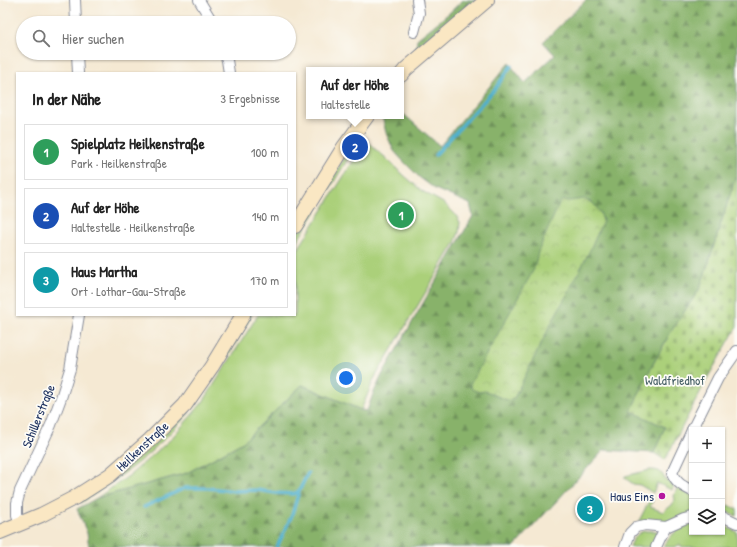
<!DOCTYPE html>
<html lang="de">
<head>
<meta charset="utf-8">
<style>
  :root { --surface:#fff; --page:#f6f6f6; --text:#222; --muted:#767676; --line:#e0e0e0; --accent:#b5179e }
  body { margin:0; font-family:"Patrick Hand",sans-serif; background:var(--page); color:var(--text) }
  .controls { position:absolute; right:12px; bottom:12px; display:grid; overflow:hidden; border-radius:0px; box-shadow:0 1px 3px #0004 }
  .controls button { width:36px; height:36px; display:grid; place-items:center; padding:0; border:0; border-bottom:1px solid var(--line); background:var(--surface); color:var(--text); font:20px sans-serif }
  .you { position:absolute; left:346px; top:378px; width:14px; height:14px; margin:-10px; border:3px solid #fff; border-radius:50%; background:#1a73e8; box-shadow:0 0 0 6px #1a73e833 }
  .badge { display:grid; place-items:center; width:26px; height:26px; border-radius:50%; background:var(--accent); color:#fff; font-size:13px; font-weight:700 }
  .pin { position:absolute; translate:-50% -50%; border:2px solid #fff; box-shadow:0 1px 4px #0006 }
  .popup { position:absolute; left:306px; top:67px; width:98px; height:52px; box-sizing:border-box; display:grid; place-content:center; border-radius:0px; background:var(--surface); filter:drop-shadow(0 1px 3px #0005); font-size:13px; white-space:nowrap; color:var(--muted) }
  .popup b { font-size:15px; color:var(--text) }
  .popup::after { content:''; position:absolute; left:50%; top:100%; margin-left:-8px; border:8px solid transparent; border-top-color:var(--surface) }
  .list { margin:0; padding:0; list-style:none }
  h2 { display:flex; justify-content:space-between; align-items:center; height:52px; margin:0; padding:0 16px; font-size:17px }
  h2 small { font-size:13px; font-weight:400; color:var(--muted) }
  .list li { display:grid; grid-template-columns:26px 1fr auto; gap:12px; align-items:center; box-sizing:border-box; height:56px; margin:0 8px 8px; padding:0 8px; border:1px solid var(--line); border-radius:0px }
  .list b { display:block; font-size:15px; white-space:nowrap }
  .list p { margin:0; font-size:13px; white-space:nowrap; color:var(--muted) }
  .list em { font-size:13px; font-style:normal; color:var(--muted) }
  .icon { flex:none; width:22px; height:22px; fill:none; stroke:currentColor; stroke-width:2; stroke-linecap:round; stroke-linejoin:round }
  .map { position:relative; flex:none; width:737px; height:547px; overflow:hidden }
  .search { position:absolute; background:var(--surface); box-shadow:0 1px 3px #0004; left:16px; top:16px; width:280px; height:44px; display:flex; align-items:center; gap:10px; box-sizing:border-box; padding:0 14px; border-radius:22px; color:var(--muted); font-size:15px }
  .panel { position:absolute; background:var(--surface); box-shadow:0 1px 3px #0004; left:16px; top:72px; width:280px; height:244px; border-radius:0px }
  .map>svg:first-child { display:block }
  .grass { fill:#abd07a; stroke:#63806c }
  .forest { fill:url(#forest-firs); stroke:#527064 }
  .cemetery { fill:url(#cemetery-stones); stroke:#63806c }
  .park { fill:url(#park-crowns); stroke:#63806c }
  .lines { fill:none; stroke-linecap:round; stroke-linejoin:round }
  .stream { stroke:#4fb0ce; stroke-width:3.5 }
  .street-casing { stroke:#888c98; stroke-width:12 }
  .secondary-casing { stroke:#888c98; stroke-width:16 }
  .street { stroke:#fff; stroke-width:10 }
  .secondary { stroke:#fae7c3; stroke-width:14 }
  .poi-dot { fill:#b5179e; stroke:#fdfcf7; stroke-width:1.5 }
  .labels { text-anchor:middle; stroke-width:3.5; stroke-linejoin:round; paint-order:stroke }
  .park-label { font-size:13px; fill:#465f66; stroke:#fdfcf7 }
  .street-label { font-size:13px; fill:#1b2f5e; stroke:#fdfcf7 }
  .poi-label { font-size:13px; fill:#1b2f5e; stroke:#fdfcf7; text-anchor:end }
</style>
</head>
<body>
<div class="map">
<svg width="737" height="547" viewBox="0 0 737 547">
  <defs>
    <pattern id="forest-firs" width="22" height="20" patternUnits="userSpaceOnUse"><rect width="22" height="20" fill="#88b26a"/><path d="M5 1l3.5 6h-7zM16 11l3.5 6h-7z" fill="#6e915a"/></pattern>
    <pattern id="cemetery-stones" width="16" height="16" patternUnits="userSpaceOnUse"><rect width="16" height="16" fill="#abd07a"/><path d="M2 7V4a2 2 0 0 1 4 0v3zM10 15v-3a2 2 0 0 1 4 0v3z" fill="#93b36c"/></pattern>
    <pattern id="park-crowns" width="20" height="18" patternUnits="userSpaceOnUse"><rect width="20" height="18" fill="#abd07a"/><path d="M2 6a3 3 0 1 1 6 0M12 15a3 3 0 1 1 6 0" fill="none" stroke="#93b36c"/></pattern>
  </defs>
  <rect width="100%" height="100%" fill="#fdfcf7"/>
  <filter id="ink" filterUnits="userSpaceOnUse"><feTurbulence type="fractalNoise" baseFrequency=".025" numOctaves="2"/><feDisplacementMap in="SourceGraphic" scale="8" xChannelSelector="R" yChannelSelector="G"/><feConvolveMatrix kernelMatrix="1 2 1 2 8 2 1 2 1" color-interpolation-filters="sRGB"/></filter>
  <filter id="wash" filterUnits="userSpaceOnUse"><feTurbulence type="fractalNoise" baseFrequency=".012" numOctaves="4" result="noise"/><feDisplacementMap in="SourceGraphic" scale="16" xChannelSelector="R" yChannelSelector="G"/><feGaussianBlur stdDeviation="0.9" result="paint"/><feColorMatrix in="noise" values="0 0 0 0 0 0 0 0 0 0 0 0 0 0 0 0 0 1.4 0 .05"/><feComposite in="paint" operator="in"/></filter>
  <g filter="url(#wash)">
    <rect width="100%" height="100%" fill="#f5e9d3"/>
    <g class="grass">
      <polygon points="370,143 376,150 385,157 398,170 422,191 445,204 455,214 460,222 459,232 455,243 374,379 361,410 302,385 243,442 187,473 97,498 130,475 170,440 190,417 203,402 258,315 295,315 295,254 364,144"/>
      <polygon points="348,152 351,154 295,245 295,237"/>
      <path d="M248,315h4c-18,31 -36,62 -58,91l-2,1 -2,-1z"/>
      <path d="M189,411v2c-10,10 -19,21 -30,31 -24,23 -51,41 -78,59v-3z"/>
      <path d="M650,470c12,0 10,2 16,10 3,3 6,5 8,6l-2,4 -15,-7 -4,10 -13,-8 -7,-1 -8,-6v-2z"/>
      <polygon points="677,488 692,495 692,513 665,523 639,521 650,499 653,500 650,507 663,512 672,505 675,499 674,496"/>
      <polygon points="728,505 737,509 737,516 726,511"/>
      <path d="M692,524v8h30v-7l15,7v15h-55l-1,-2h-2l-2,2h-13c6,-13 15,-19 28,-23z"/>
      <path d="M645,531h12l1,1 -6,15h-22c3,-8 6,-14 15,-16z"/>
    </g>
    <g class="forest">
      <polygon points="463,0 476,0 418,49 416,50 417,39 448,14"/>
      <polygon points="586,0 737,0 737,173 705,274 699,290 672,330 652,366 631,411 665,427 654,453 604,450 514,547 89,547 87,533 77,509 97,498 187,473 243,442 302,385 361,410 367,411 373,394 382,375 473,216 470,204 435,189 419,177 404,162 394,151 386,133 382,116 401,116 401,112 440,146 509,63 525,83 555,55 543,42"/>
    </g>
    <polygon class="cemetery" points="737,173 737,327 708,377 665,460 654,453 665,427 631,411 652,366 672,330 699,290 705,274"/>
    <polygon class="park" points="584,199 593,203 600,212 603,221 591,248 568,293 556,314 514,398 509,401 485,391 479,392 473,390 470,386 470,384 534,269 538,252 560,202 563,200 570,201"/>
    <g class="lines">
      <g class="stream">
        <polyline points="435,155 495,89 511,66"/>
        <polyline points="144,507 185,488 208,488 235,491 257,490 276,493 293,494 299,491"/>
        <polyline points="277,547 292,515 299,491 308,473"/>
      </g>
    </g>
  </g>
  <g filter="url(#ink)">
    <g class="lines">
      <g class="street-casing">
        <g id="street">
          <polyline points="75,0 76,23"/>
          <polyline points="199,0 213,23"/>
          <polyline points="414,32 419,13 417,0"/>
          <polyline points="77,53 78,73"/>
          <polyline points="224,53 227,60 229,73"/>
          <polyline points="692,430 718,378 737,351"/>
          <path d="M692,430l-20,43c4,10 11,13 20,18"/>
          <polyline points="722,516 737,523"/>
          <polyline points="20,523 17,515 17,503 20,491 51,425 61,398 70,369 79,315"/>
          <polyline points="625,547 630,533 636,527 645,525 666,527 684,519 692,517"/>
          <polyline points="656,547 662,534 666,527"/>
        </g>
      </g>
      <g class="secondary-casing">
        <g id="secondary">
          <polyline points="401,75 406,69 487,0"/>
          <polyline points="295,226 344,147 367,116"/>
          <polyline points="0,532 41,515 74,498 110,475 150,440 185,405 212,366 243,315"/>
        </g>
      </g>
      <use href="#street" class="street"/>
      <use href="#secondary" class="secondary"/>
    </g>
  </g>
  <circle class="poi-dot" cx="662" cy="496" r="4"/>
  <g class="labels">
    <g class="park-label">
      <text x="675" y="385">Waldfriedhof</text>
    </g>
    <g class="street-label">
      <text transform="translate(38 416) rotate(-68)" y="5">Schillerstraße</text>
      <text transform="translate(142 446) rotate(-43)" y="5">Heilkenstraße</text>
    </g>
    <g class="poi-label">
      <text x="654" y="501">Haus Eins</text>
    </g>
  </g>
</svg>
<div class="controls">
<button>+</button>
<button>−</button>
<button><svg class="icon" aria-label="layers" viewBox="0 0 24 24"><path d="M12 4l9 5-9 5-9-5zM3 14l9 5 9-5"/></svg></button>
</div>
<div class="you"></div>
<div class="pin badge" style="left:401px;top:215px;background:#2e9e5b">1</div>
<div class="pin badge" style="left:355px;top:147px;background:#1a4fb4">2</div>
<div class="popup"><b>Auf der Höhe</b>Haltestelle</div>
<div class="pin badge" style="left:590px;top:509px;background:#0f9aa8">3</div>
<div class="search"><svg class="icon" aria-label="search" viewBox="0 0 24 24"><circle cx="10" cy="10" r="6"/><path d="M15 15l6 6"/></svg>Hier suchen</div>
<section class="panel">
<h2>In der Nähe<small>3 Ergebnisse</small></h2>
<ul class="list">
<li><span class="badge" style="background:#2e9e5b">1</span><div><b>Spielplatz Heilkenstraße</b><p>Park · Heilkenstraße</p></div><em>100 m</em></li>
<li><span class="badge" style="background:#1a4fb4">2</span><div><b>Auf der Höhe</b><p>Haltestelle · Heilkenstraße</p></div><em>140 m</em></li>
<li><span class="badge" style="background:#0f9aa8">3</span><div><b>Haus Martha</b><p>Ort · Lothar-Gau-Straße</p></div><em>170 m</em></li>
</ul>
</section>
</div>
</body>
</html>
